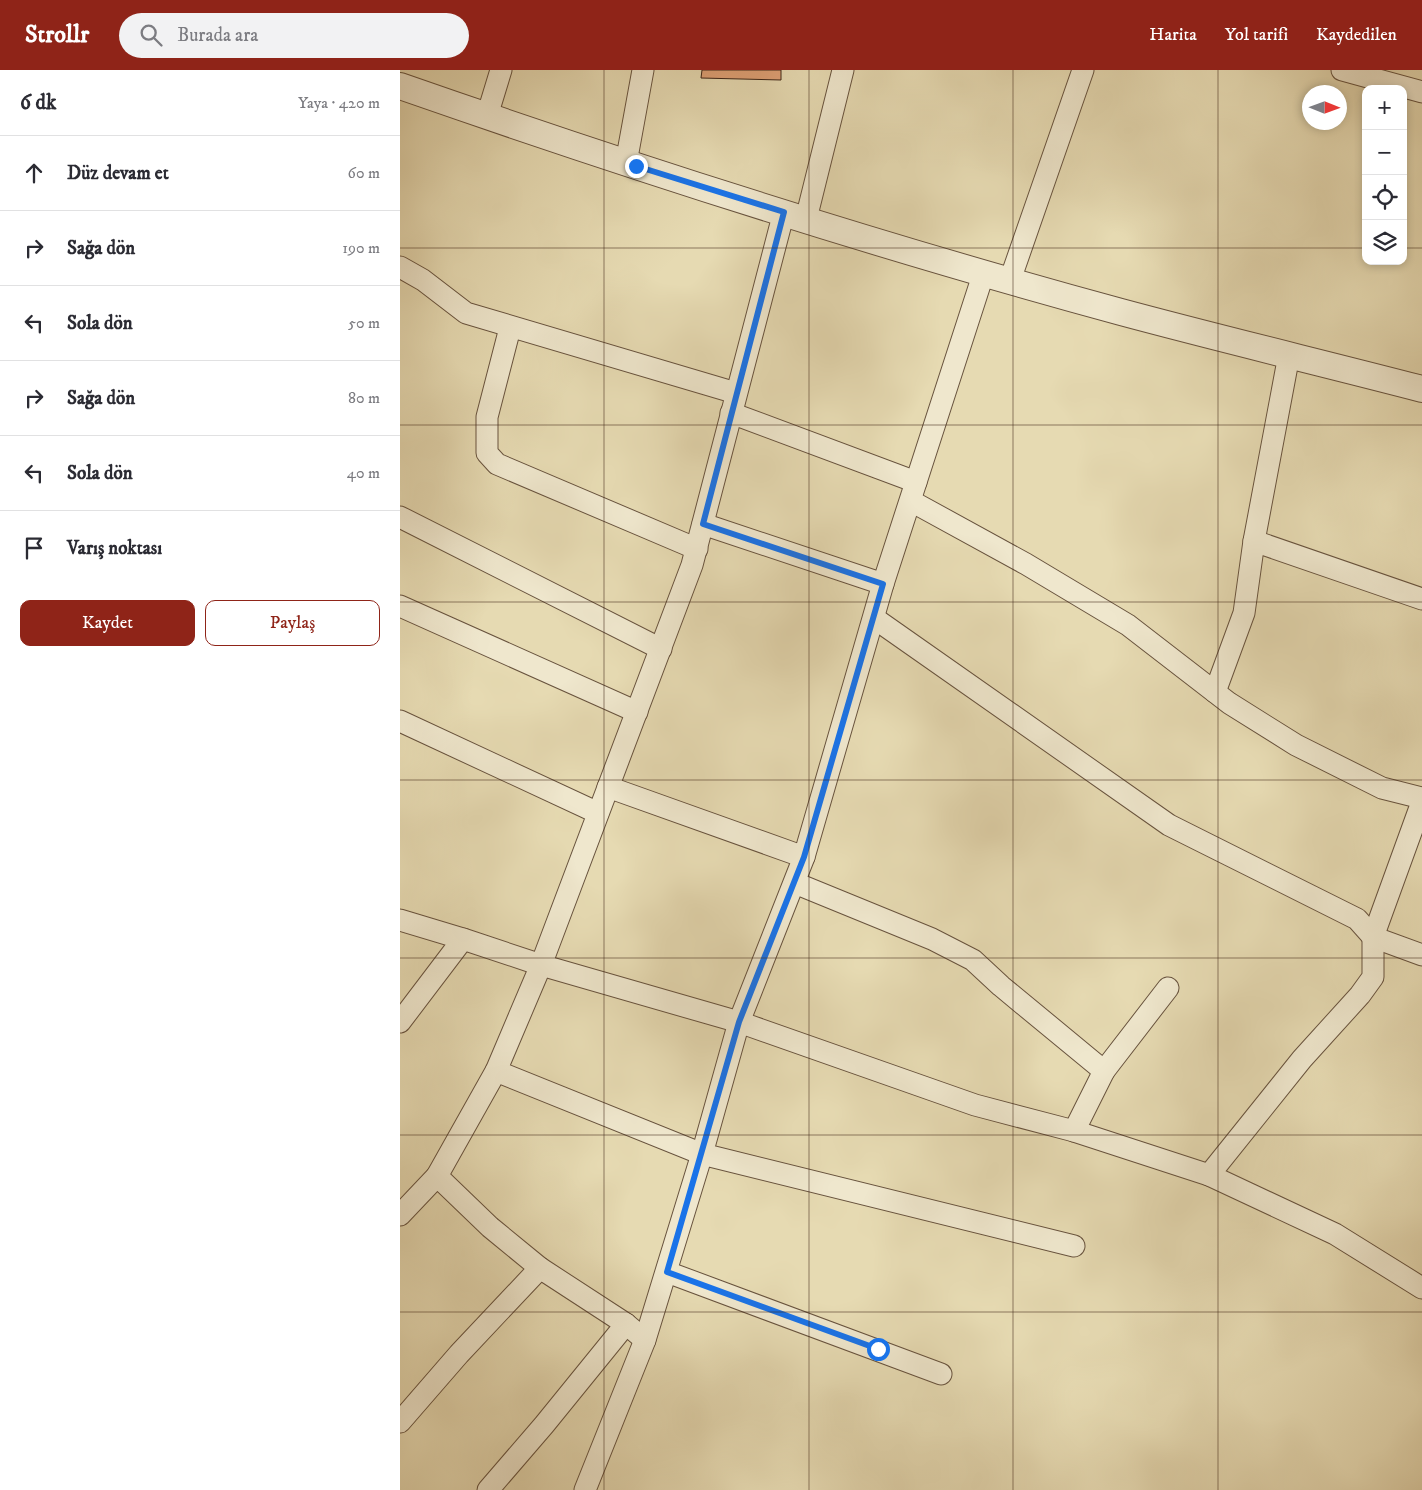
<!DOCTYPE html>
<html lang="tr">
<head>
<meta charset="utf-8">
<style>
  :root { --surface:#fff; --page:#f2f2f3; --text:#2b2b33; --muted:#7c7c81; --line:#e1e1e2; --accent:#8f2418 }
  body { margin:0; font-family:"IM FELL DW Pica",serif; background:var(--page); color:var(--text) }
  .controls { position:absolute; right:15px; top:15px; display:grid; overflow:hidden; border-radius:10px; box-shadow:0 2px 8px #0003 }
  .controls button { width:45px; height:45px; display:grid; place-items:center; padding:0; border:0; border-bottom:1px solid var(--line); background:var(--surface); color:var(--text); font:25px sans-serif }
  .compass { position:absolute; left:902px; top:15px; width:45px; height:45px; border-radius:50%; background:var(--surface); box-shadow:0 2px 8px #0003; rotate:91deg }
  .stop { position:absolute; width:15px; height:15px; margin:-11px; border:4px solid #1a73e8; border-radius:50%; background:#fff }
  .stop.end { background:#1a73e8; border-color:#fff; box-shadow:0 1px 5px #0008 }
  .list { margin:0; padding:0; list-style:none }
  h2 { display:flex; justify-content:space-between; align-items:center; height:65px; margin:0; padding:0 20px; font-size:21px }
  h2 small { font-size:16px; font-weight:400; color:var(--muted) }
  .list li { display:grid; grid-template-columns:32px 1fr auto; gap:15px; align-items:center; box-sizing:border-box; height:75px; padding:0 20px; border-top:1px solid var(--line) }
  .list b { display:block; font-size:19px; white-space:nowrap }
  .list em { font-size:16px; font-style:normal; color:var(--muted) }
  .actions { display:flex; gap:10px; padding:15px 20px }
  .actions a { flex:1; padding:11px 0; border:1px solid var(--accent); border-radius:10px; text-align:center; font-size:18px; color:var(--accent) }
  .actions .main { background:var(--accent); color:#fff }
  .icon { flex:none; width:28px; height:28px; fill:none; stroke:currentColor; stroke-width:2; stroke-linecap:round; stroke-linejoin:round }
  .map { position:relative; flex:none; width:1022px; height:1420px; overflow:hidden }
  header { display:flex; align-items:center; gap:30px; box-sizing:border-box; height:70px; padding:0 25px; background:var(--accent); color:#fff }
  header strong { font-size:24px }
  nav { display:flex; gap:28px; margin-inline-start:auto; font-size:18px }
  .search { width:350px; height:45px; background:var(--page); display:flex; align-items:center; gap:12px; box-sizing:border-box; padding:0 18px; border-radius:28px; color:var(--muted); font-size:19px }
  main { display:flex }
  aside { flex:1; background:var(--surface) }
  .map>svg:first-child { display:block }
  .building { fill:#dfa176; stroke:#3e2618 }
  .lines { fill:none; stroke-linecap:round; stroke-linejoin:round }
  .minor-casing { stroke:#68533e; stroke-width:23 }
  .tertiary-casing { stroke:#68533e; stroke-width:28 }
  .minor { stroke:#efe7cd; stroke-width:21 }
  .tertiary { stroke:#efe7cd; stroke-width:26 }
  .route { stroke:#1a73e8; stroke-width:6 }
  .grid { fill:none; stroke:#3e2618; stroke-width:1; stroke-opacity:0.55 }
</style>
</head>
<body>
<header>
<strong>Strollr</strong>
<div class="search"><svg class="icon" aria-label="search" viewBox="0 0 24 24"><circle cx="10" cy="10" r="6"/><path d="M15 15l6 6"/></svg>Burada ara</div>
<nav><a>Harita</a><a>Yol tarifi</a><a>Kaydedilen</a></nav>
</header>
<main>
<aside>
<h2>6 dk<small>Yaya · 420 m</small></h2>
<ul class="list">
<li><svg class="icon" aria-label="ahead" viewBox="0 0 24 24"><path d="M12 20V5M6 11l6-6 6 6"/></svg><div><b>Düz devam et</b></div><em>60 m</em></li>
<li><svg class="icon" aria-label="right" viewBox="0 0 24 24"><path d="M7 20v-9h11M14 6l5 5-5 5"/></svg><div><b>Sağa dön</b></div><em>190 m</em></li>
<li><svg class="icon" aria-label="left" viewBox="0 0 24 24"><path d="M17 20v-9H6M10 6l-5 5 5 5"/></svg><div><b>Sola dön</b></div><em>50 m</em></li>
<li><svg class="icon" aria-label="right" viewBox="0 0 24 24"><path d="M7 20v-9h11M14 6l5 5-5 5"/></svg><div><b>Sağa dön</b></div><em>80 m</em></li>
<li><svg class="icon" aria-label="left" viewBox="0 0 24 24"><path d="M17 20v-9H6M10 6l-5 5 5 5"/></svg><div><b>Sola dön</b></div><em>40 m</em></li>
<li><svg class="icon" aria-label="arrive" viewBox="0 0 24 24"><path d="M6 21V4h12l-3 4 3 4H6"/></svg><div><b>Varış noktası</b></div></li>
</ul>
<div class="actions"><a class="main">Kaydet</a><a>Paylaş</a></div>
</aside>
<div class="map">
<svg width="1022" height="1420" viewBox="0 0 1022 1420">
  <rect width="100%" height="100%" fill="#e6dab2"/>
  <filter id="stains"><feTurbulence type="fractalNoise" baseFrequency=".004" numOctaves="4"/><feColorMatrix values="0 0 0 0 .2 0 0 0 0 .09 0 0 0 0 .02 0 0 0 .5 -.17"/></filter>
  <radialGradient id="worn" r=".72"><stop offset=".6" stop-color="#630" stop-opacity="0"/><stop offset="1" stop-color="#630" stop-opacity=".3"/></radialGradient>
  <polygon class="building" points="302,0 381,0 381,10 301,8"/>
  <g class="lines">
    <g class="minor-casing">
      <g id="minor">
        <polyline points="942,0 1022,22"/>
        <polyline points="87,46 101,0"/>
        <polyline points="226,93 243,0"/>
        <polyline points="384,142 292,495 141,895 96,1001 302,1084 674,1176"/>
        <polyline points="406,149 443,0"/>
        <polyline points="0,197 23,210 66,243 336,323"/>
        <polyline points="610,210 683,0"/>
        <polyline points="110,258 87,347 87,383 97,394 297,479"/>
        <polyline points="331,343 516,412"/>
        <polyline points="511,431 626,494 728,555 829,633 896,675 982,718 1022,728"/>
        <polyline points="0,447 261,579"/>
        <polyline points="303,454 483,514 584,202"/>
        <polyline points="854,471 889,285"/>
        <polyline points="0,536 237,642"/>
        <polyline points="474,548 769,755 957,849 973,867 1022,885"/>
        <polyline points="815,622 844,543 854,471 1022,529"/>
        <polyline points="0,651 198,743"/>
        <polyline points="208,717 404,787 483,514"/>
        <polyline points="1022,732 973,867 973,907 960,925 902,989 809,1105 935,1164 1022,1218"/>
        <polyline points="404,787 339,952 575,1035 674,1061 809,1105"/>
        <polyline points="395,813 532,869 573,890 601,916 704,1001 674,1061"/>
        <polyline points="0,850 63,869 0,952"/>
        <polyline points="63,869 141,895 339,952 302,1084 245,1270 185,1420"/>
        <polyline points="704,1001 768,918"/>
        <polyline points="37,1106 96,1001"/>
        <polyline points="0,1145 37,1106 90,1157 140,1198"/>
        <polyline points="267,1202 541,1304"/>
        <polyline points="0,1352 59,1284 140,1198 226,1254 245,1270"/>
        <polyline points="88,1420 144,1355 226,1254"/>
      </g>
    </g>
    <g class="tertiary-casing">
      <path id="tertiary" d="M0,16c238,83 478,160 721,226 100,27 201,51 301,77"/>
    </g>
    <use href="#minor" class="minor"/>
    <use href="#tertiary" class="tertiary"/>
  </g>
  <g class="lines">
    <polyline class="route" points="236,96 384,142 303,454 483,514 404,787 339,952 267,1202 478,1279"/>
  </g>
  <path class="grid" d="M204,0v1420M409,0v1420M613,0v1420M818,0v1420M0,178h966M1003,178h19M0,355h1022M0,532h1022M0,710h1022M0,888h1022M0,1065h1022M0,1242h1022"/>
  <rect width="100%" height="100%" filter="url(#stains)"/>
  <rect width="100%" height="100%" fill="url(#worn)"/>
</svg>
<div class="controls">
<button>+</button>
<button>−</button>
<button><svg class="icon" aria-label="locate" viewBox="0 0 24 24"><circle cx="12" cy="12" r="6"/><path d="M12 2v4M12 18v4M2 12h4M18 12h4"/></svg></button>
<button><svg class="icon" aria-label="layers" viewBox="0 0 24 24"><path d="M12 4l9 5-9 5-9-5zM3 14l9 5 9-5"/></svg></button>
</div>
<svg class="compass" viewBox="-18 -18 36 36"><path d="M0-13l5 13h-10z" fill="#e53935"/><path d="M0 13l5-13h-10z" fill="#7c7c81"/></svg>
<div class="stop" style="left:478px;top:1279px"></div>
<div class="stop end" style="left:236px;top:96px"></div>
</div>
</main>
</body>
</html>
